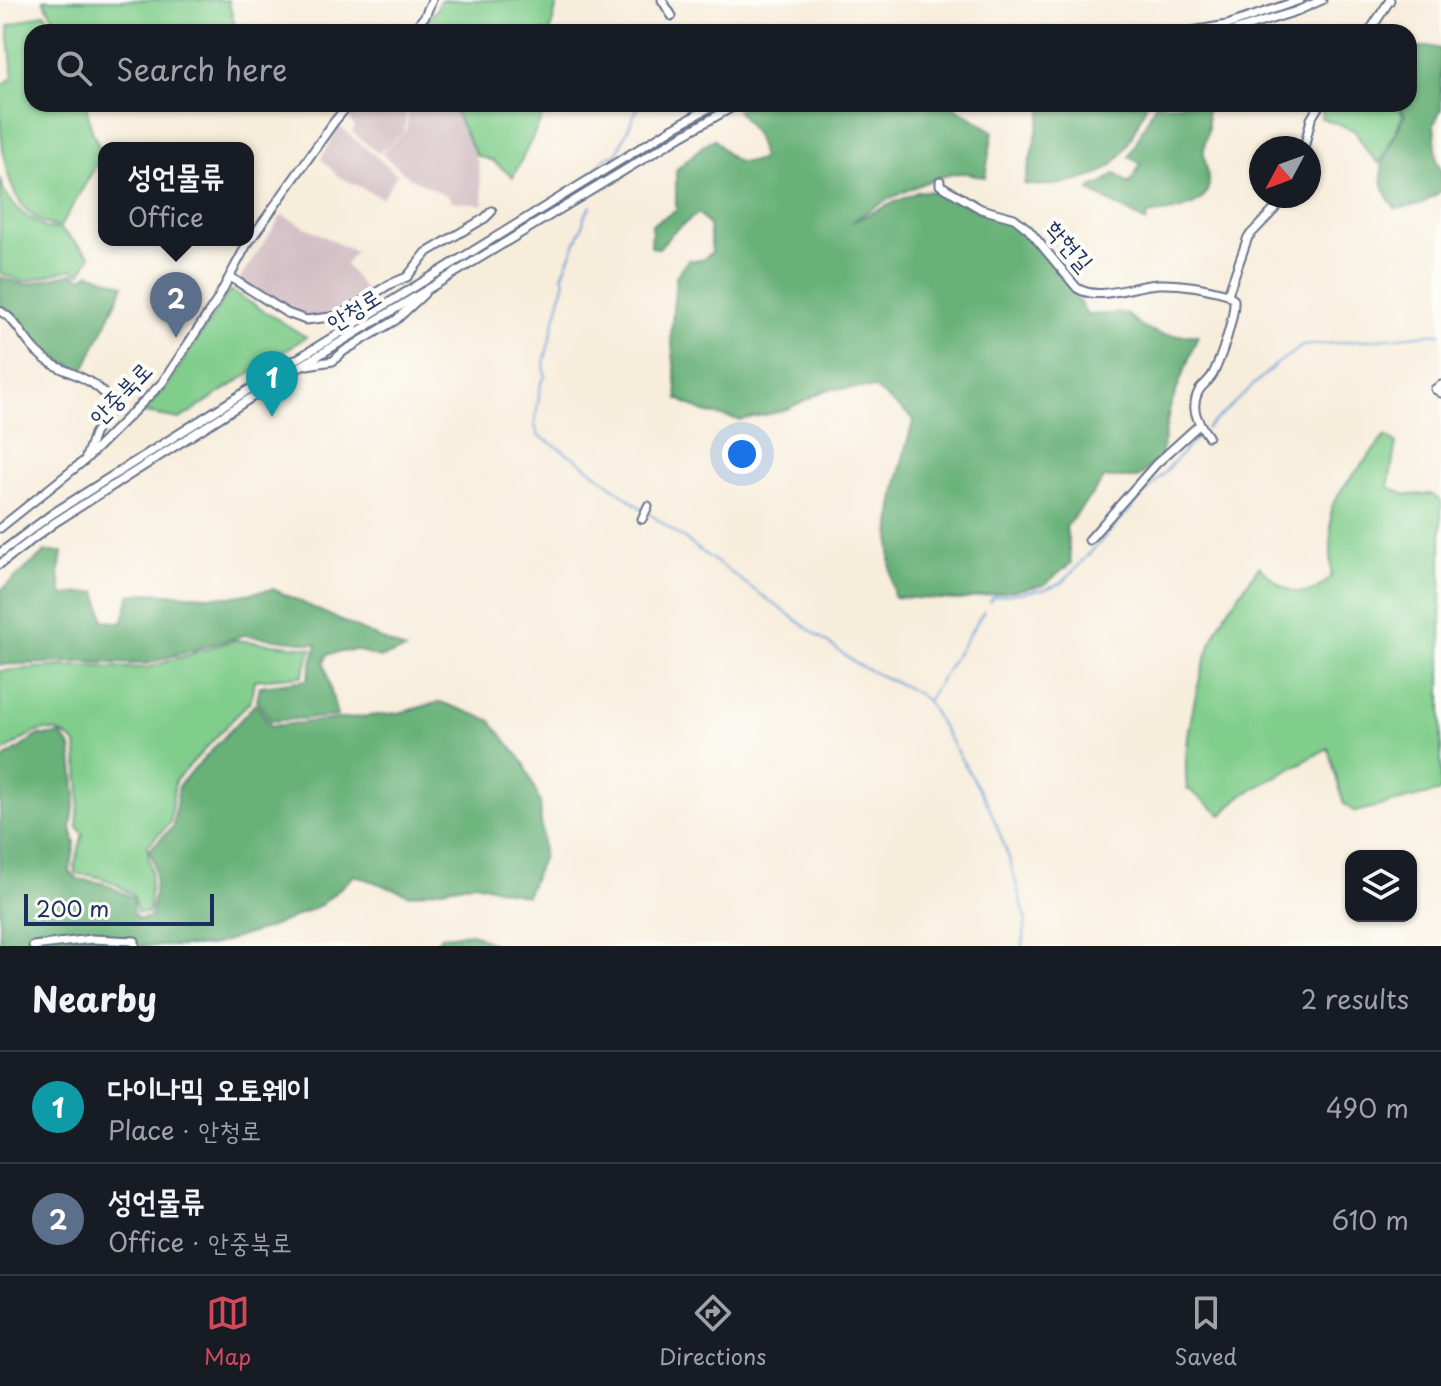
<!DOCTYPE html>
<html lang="en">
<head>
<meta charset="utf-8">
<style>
  :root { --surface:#171b24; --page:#242831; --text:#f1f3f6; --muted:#9ea1a6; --line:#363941; --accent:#d1495b }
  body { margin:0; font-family:"Playpen Sans","Poor Story",sans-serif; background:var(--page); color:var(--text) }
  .controls { position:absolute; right:24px; bottom:24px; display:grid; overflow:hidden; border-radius:16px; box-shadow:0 2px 6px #0004 }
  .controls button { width:72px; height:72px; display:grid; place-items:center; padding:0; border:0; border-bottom:2px solid var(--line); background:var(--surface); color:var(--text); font:40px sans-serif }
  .compass { position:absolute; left:1249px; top:136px; width:72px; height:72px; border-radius:50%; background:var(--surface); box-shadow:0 2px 6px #0004; rotate:229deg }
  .scale { position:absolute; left:24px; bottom:20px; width:190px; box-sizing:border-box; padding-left:8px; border:4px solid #1b2f5e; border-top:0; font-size:22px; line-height:28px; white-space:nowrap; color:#1b2f5e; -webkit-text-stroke:6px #fdfcf7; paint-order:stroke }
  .you { position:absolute; left:742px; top:454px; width:28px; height:28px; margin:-20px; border:6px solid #fff; border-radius:50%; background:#1a73e8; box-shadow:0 0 0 12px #1a73e833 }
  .badge { display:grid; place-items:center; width:52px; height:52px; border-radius:50%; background:var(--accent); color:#fff; font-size:26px; font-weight:700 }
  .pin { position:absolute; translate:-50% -66px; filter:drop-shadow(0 2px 4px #0008) }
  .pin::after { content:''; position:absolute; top:42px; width:28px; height:24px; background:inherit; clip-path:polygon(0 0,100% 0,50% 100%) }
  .popup { position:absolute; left:98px; top:142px; width:156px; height:104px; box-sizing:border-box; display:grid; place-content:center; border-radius:16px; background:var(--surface); filter:drop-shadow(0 2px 6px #0005); font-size:26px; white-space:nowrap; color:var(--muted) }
  .popup b { font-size:30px; color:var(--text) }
  .popup::after { content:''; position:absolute; left:50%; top:100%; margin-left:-16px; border:16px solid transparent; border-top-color:var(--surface) }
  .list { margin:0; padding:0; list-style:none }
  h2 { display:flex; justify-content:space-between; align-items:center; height:104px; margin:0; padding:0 32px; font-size:34px }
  h2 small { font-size:26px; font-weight:400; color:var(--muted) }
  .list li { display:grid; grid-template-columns:52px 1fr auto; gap:24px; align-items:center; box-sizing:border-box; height:112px; padding:0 32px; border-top:2px solid var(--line) }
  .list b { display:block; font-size:30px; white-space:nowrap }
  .list p { margin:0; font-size:26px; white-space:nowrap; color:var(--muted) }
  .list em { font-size:26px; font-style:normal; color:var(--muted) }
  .icon { flex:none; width:44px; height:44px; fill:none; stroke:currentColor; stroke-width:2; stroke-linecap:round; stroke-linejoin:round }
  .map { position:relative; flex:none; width:1441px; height:946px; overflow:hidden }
  .search { position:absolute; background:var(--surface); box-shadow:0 2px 6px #0004; left:24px; right:24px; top:24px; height:88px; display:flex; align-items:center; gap:20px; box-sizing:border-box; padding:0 28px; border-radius:24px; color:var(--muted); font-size:30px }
  .sheet { height:328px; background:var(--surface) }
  nav { display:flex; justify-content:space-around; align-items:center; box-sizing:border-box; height:112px; border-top:2px solid var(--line); background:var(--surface); font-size:22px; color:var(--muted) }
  nav a { display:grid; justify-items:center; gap:4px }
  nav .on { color:var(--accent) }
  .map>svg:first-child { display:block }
  .industrial { fill:#d2bec4 }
  .green { fill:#81ce8c; stroke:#4e7e75; stroke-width:2 }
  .forest { fill:#68b178; stroke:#42706b; stroke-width:2 }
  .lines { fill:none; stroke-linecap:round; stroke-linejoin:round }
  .stream { stroke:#6fa0d9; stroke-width:2 }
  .minor-casing { stroke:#68728a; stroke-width:11 }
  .minor { stroke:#fff; stroke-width:7 }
  .labels { text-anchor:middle; stroke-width:8; stroke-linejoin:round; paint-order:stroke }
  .street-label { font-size:24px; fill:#1b2f5e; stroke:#fdfcf7 }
</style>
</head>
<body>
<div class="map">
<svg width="1441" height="946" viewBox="0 0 1441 946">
  <rect width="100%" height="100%" fill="#fdfcf7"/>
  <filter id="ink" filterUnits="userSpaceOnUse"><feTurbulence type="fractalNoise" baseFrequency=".0125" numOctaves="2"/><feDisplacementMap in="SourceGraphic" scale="16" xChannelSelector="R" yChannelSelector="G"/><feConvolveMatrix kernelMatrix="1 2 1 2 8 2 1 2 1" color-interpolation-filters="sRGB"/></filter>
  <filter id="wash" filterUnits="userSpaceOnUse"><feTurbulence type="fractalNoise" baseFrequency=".006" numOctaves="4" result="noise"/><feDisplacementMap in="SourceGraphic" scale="32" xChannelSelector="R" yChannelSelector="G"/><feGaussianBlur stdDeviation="1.8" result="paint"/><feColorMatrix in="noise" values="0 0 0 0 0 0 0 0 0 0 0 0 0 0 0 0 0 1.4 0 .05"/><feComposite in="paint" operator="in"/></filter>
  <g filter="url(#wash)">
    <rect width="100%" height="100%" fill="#f7eddb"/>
    <g class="industrial">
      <polygon points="356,104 408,104 404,132 378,153 352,132 355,127 349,119"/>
      <polygon points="410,104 447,104 455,114 478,163 484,205 452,201 448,196 409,177 381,153 406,131"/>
      <polygon points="339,126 397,174 382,198 338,176 321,159"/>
      <polygon points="282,215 355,252 345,264 368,294 338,315 306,318 286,310 239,280"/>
    </g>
    <g class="green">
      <polygon points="43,0 228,0 237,32 62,32"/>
      <polygon points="440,0 558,0 550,32 418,32 437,9"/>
      <path d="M45,13l10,19h-23v72h54l6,28 11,22 -43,73c-60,-7 -60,-92 -60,-140l13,-10 -5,-51z"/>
      <polygon points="451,104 544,104 543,116 513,177 493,161 476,155"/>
      <polygon points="1325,104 1397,104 1403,115 1380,164 1368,152 1354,130 1321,118"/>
      <polygon points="0,178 5,194 23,214 46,228 60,229 91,256 81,273 71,269 24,282 0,273"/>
      <polygon points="230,290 306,337 180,419 140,412 165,389"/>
      <path d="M1385,436l11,7 -8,44 19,8 24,-1 10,7v290l-86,21 -11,-8 -16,-56 -89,49 -17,18 -35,-27c-6,-43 14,-132 36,-170 11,-18 25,-35 36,-52 23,24 45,40 72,11v-70l11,-18z"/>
      <path d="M235,640l77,8 -10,28 -48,4 -3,20 -76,81 -5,42 -23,23 4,25 -2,42h-12l-3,-17c-21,-15 -32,-21 -58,-22l-1,-9 8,-31 -6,-8 3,-34 -4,-48c-29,-28 -47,-8 -76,10v-83l62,-5 85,2z"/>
    </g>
    <g class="forest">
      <path d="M1428,46l13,3v60l-7,15 3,38 4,7v22l-19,13 -26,5c-29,-34 -7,-60 9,-94l-7,-11h11v-54z"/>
      <path d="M950,104l43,27 -8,46c-7,-1 -17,-5 -24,-4 -29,2 -87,32 -109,49l67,-31 21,1 40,19 33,10 13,10 22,25 40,59 38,-2c24,24 40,23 72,22l-29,75 -8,47 -23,21h-33l-39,49 5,36 -27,22 -84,15 -66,-3c-11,-62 2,-119 20,-178l-40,-31 -46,1 -45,22 -43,9 -36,-8 -26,-13 -7,-64 5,-59 12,-16h14l10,-8 -3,-26 -10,-13 -26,19 -14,16 -8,-1 1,-23 24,-13v-41l29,-26 9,-5c19,21 17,27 46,21l2,-4 -7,-22 -18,-24 13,-6z"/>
      <path d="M1044,104h103c-23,46 -24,69 -79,79 -16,3 -28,4 -44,1z"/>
      <path d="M1155,104h55l3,4 -7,3c5,18 0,20 -2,38 -1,10 4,21 5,32 0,29 -41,31 -62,34l-1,7 -56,-31 2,-4 10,-3 13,-11 14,11 12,-20 -12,-7z"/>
      <polygon points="72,273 82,278 90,273 124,285 83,372 45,352 12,312 0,305 0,277 25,285"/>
      <polygon points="45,552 62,552 59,573 62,595 97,592 104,620 122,623 130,595 145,593 230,597 273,589 405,650 379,658 356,650 328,654 324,662 337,716 271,721 257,700 260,686 307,680 317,644 244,635 146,664 73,662 0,665 0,591"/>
      <path d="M440,702l50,18 34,43 16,39 3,54 -17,40 -51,-13 -65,12 -55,-20 -34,30 -50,22 -61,19h-210v-185l39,-26h22l10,12 5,48 -5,33 4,15 -5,29 8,7 25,4 30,15v16l6,5 12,-2c2,-21 9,-48 -2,-67l24,-23 6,-42 77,-82 15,23 127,-13z"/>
      <polygon points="472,933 494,945 502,946 434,946 441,936"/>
    </g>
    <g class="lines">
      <g class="stream">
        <polyline points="597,168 605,158 617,153 637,109 642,104"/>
        <polyline points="591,206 584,217 583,225 562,276 565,280 544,363 545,377 541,383 537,408 535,426 538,435 575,458 642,509"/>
        <polyline points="1206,429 1275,365 1302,346 1441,333"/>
        <path d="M647,512l210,152c22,13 52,21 70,37"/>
        <polyline points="990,601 993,597 1045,589 1063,582 1201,433"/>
        <polyline points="984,611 927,701 989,806 1009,858 1026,919 1023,946"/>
      </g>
    </g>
  </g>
  <g filter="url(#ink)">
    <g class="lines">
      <g class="minor-casing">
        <g id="minor">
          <polyline points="662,0 672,16"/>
          <polyline points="411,32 425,16 432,0"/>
          <polyline points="1186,32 1227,25 1300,0"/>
          <polyline points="1230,32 1297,11 1322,0"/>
          <polyline points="1369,32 1390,0"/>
          <polyline points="1304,148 1311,119 1320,104"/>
          <path d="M940,181v4l41,24 33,9 14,11 49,59c22,14 56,-3 81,-4 25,-1 47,4 70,10"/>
          <polyline points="230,277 287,313 306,320 339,316 390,284 407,277 426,253 485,218 492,211"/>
          <path d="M0,311c17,9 23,28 37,41 23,24 55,19 76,53l-19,29 -8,23"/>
          <polyline points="307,365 333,361 344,351 396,320 424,294"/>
          <polyline points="1441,385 1435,389 1441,393"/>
          <path d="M1208,436c-11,-15 -19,-29 -8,-47 4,-5 10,-9 13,-15 8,-16 22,-57 21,-74l-6,-6 20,-57 27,-28 6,-13"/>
          <polyline points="642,519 648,506"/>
          <polyline points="0,528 85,460 162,383 216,302 246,246 334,122 349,104"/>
          <polyline points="1089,540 1156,464 1200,424"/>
          <polyline points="0,553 52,514 294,361 673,128 716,104"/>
          <polyline points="0,564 54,523 301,366 681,136 738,104"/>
          <polyline points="33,946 92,939 135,941 135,946"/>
        </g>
      </g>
      <use href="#minor" class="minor"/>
    </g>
  </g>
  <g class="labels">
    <g class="street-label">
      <text transform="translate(1069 246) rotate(49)" y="8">학현길</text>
      <text transform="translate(354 310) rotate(-32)" y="8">안청로</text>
      <text transform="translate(121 394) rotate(-46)" y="8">안중북로</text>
    </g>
  </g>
</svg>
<div class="controls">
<button><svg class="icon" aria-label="layers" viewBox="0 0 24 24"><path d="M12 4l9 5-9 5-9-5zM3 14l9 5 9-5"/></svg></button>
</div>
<svg class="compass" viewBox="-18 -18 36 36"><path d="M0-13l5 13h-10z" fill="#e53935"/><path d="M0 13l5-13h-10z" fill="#9ea1a6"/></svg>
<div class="scale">200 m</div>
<div class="you"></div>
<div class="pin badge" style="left:272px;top:417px;background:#0f9aa8">1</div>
<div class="pin badge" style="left:176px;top:338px;background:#5c6f8a">2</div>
<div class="popup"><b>성언물류</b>Office</div>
<div class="search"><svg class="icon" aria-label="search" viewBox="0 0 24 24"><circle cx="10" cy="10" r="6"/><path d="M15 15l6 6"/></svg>Search here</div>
</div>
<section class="sheet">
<h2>Nearby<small>2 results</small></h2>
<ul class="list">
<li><span class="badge" style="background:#0f9aa8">1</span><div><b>다이나믹 오토웨이</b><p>Place · 안청로</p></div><em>490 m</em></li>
<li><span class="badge" style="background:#5c6f8a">2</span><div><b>성언물류</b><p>Office · 안중북로</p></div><em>610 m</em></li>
</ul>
</section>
<nav>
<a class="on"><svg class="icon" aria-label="map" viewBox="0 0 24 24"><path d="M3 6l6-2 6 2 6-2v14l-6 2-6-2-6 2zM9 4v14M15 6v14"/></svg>Map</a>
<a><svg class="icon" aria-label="directions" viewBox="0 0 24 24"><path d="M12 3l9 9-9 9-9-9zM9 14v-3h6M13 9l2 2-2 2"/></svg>Directions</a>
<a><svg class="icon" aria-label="saved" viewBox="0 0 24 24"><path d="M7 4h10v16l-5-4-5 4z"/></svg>Saved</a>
</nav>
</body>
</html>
